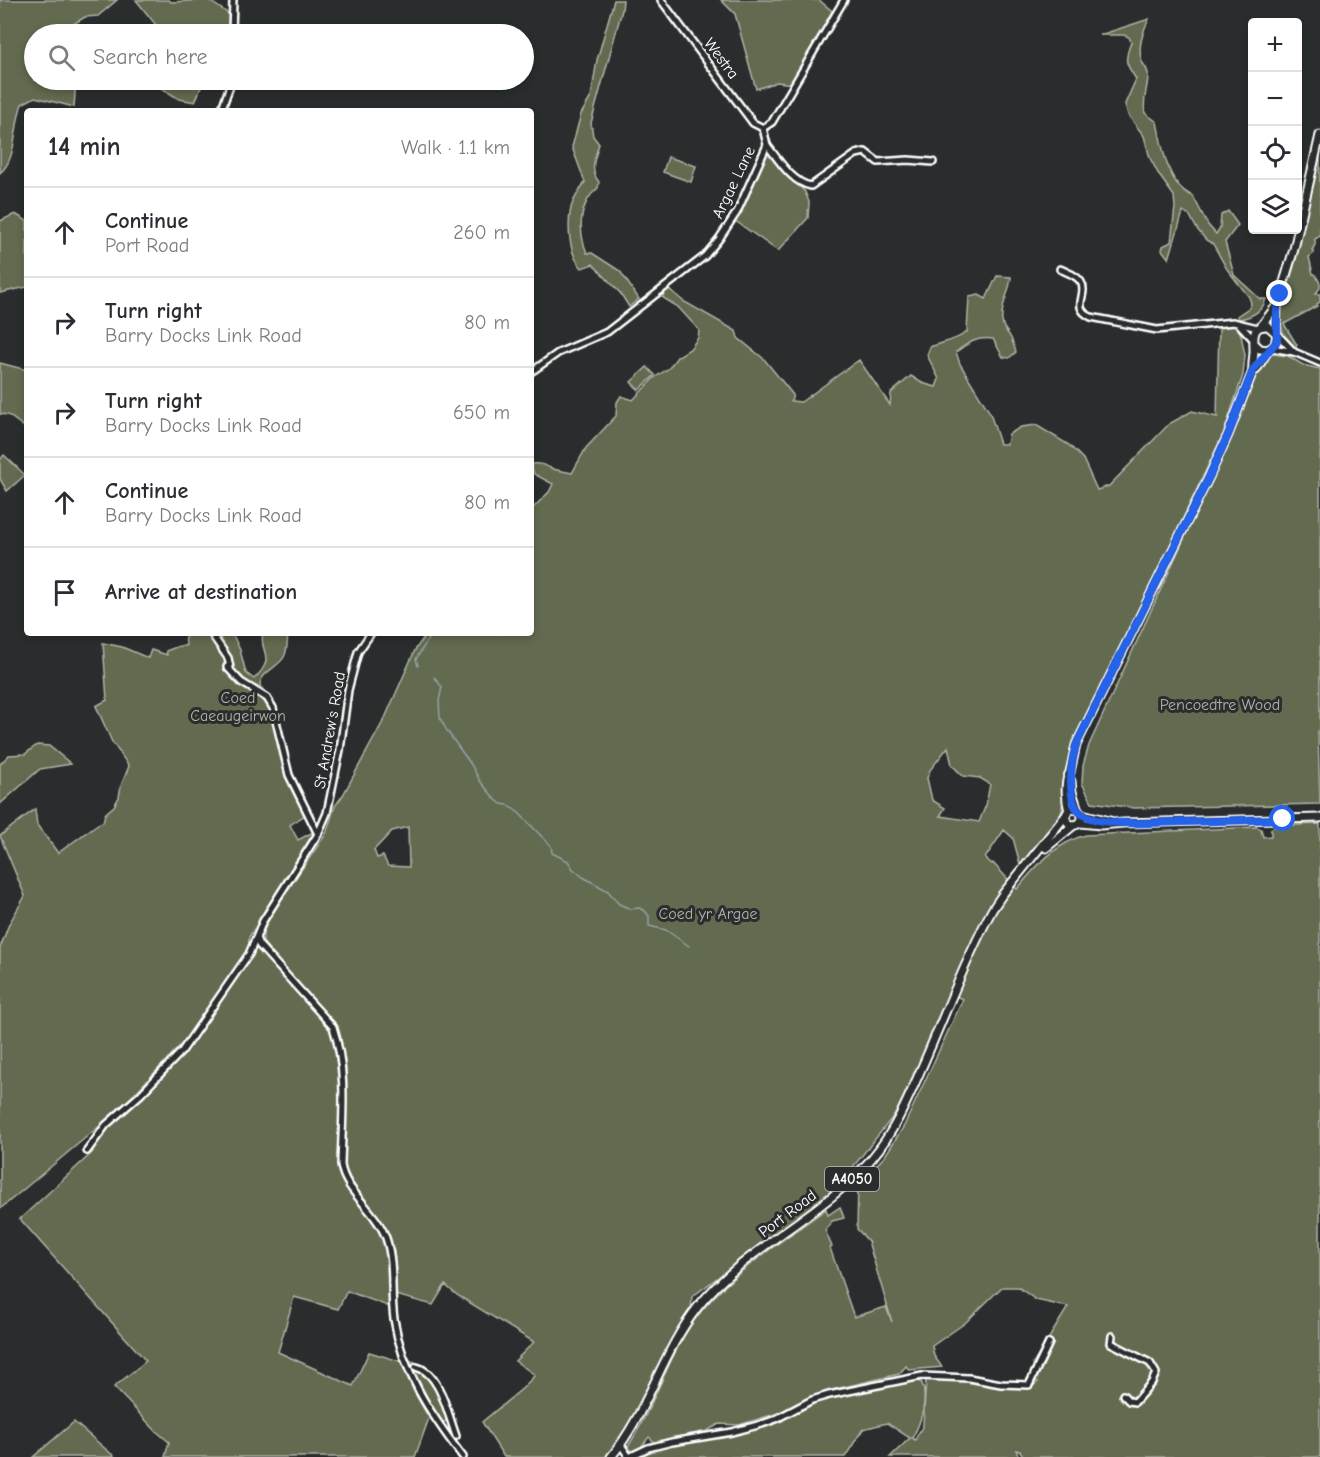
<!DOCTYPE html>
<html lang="en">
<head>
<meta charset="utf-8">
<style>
  :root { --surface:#fff; --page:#f2f2f3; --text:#2b2b33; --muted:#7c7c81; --line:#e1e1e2 }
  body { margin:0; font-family:"Comic Neue",sans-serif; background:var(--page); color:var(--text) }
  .controls { position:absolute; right:18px; top:18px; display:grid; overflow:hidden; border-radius:6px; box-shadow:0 3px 9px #0003 }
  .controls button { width:54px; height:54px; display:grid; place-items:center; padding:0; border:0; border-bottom:2px solid var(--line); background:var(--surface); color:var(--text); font:30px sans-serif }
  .stop { position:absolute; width:18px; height:18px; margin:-14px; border:4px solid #2563eb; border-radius:50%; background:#fff }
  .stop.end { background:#2563eb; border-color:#fff; box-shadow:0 2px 6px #0008 }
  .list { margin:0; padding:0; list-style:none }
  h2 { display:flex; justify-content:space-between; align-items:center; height:78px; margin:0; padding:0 24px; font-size:26px }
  h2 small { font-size:20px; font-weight:400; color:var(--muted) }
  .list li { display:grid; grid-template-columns:39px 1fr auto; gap:18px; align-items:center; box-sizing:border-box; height:90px; padding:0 24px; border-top:2px solid var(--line) }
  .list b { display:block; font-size:22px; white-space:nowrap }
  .list p { margin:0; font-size:20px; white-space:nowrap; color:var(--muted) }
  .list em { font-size:20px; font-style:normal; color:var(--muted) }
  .icon { flex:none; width:33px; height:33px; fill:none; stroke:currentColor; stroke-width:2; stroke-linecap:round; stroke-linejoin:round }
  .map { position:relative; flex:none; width:1320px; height:1457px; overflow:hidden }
  .search { position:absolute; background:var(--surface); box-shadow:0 3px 9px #0003; left:24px; top:24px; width:510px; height:66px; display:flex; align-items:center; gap:15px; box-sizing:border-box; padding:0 21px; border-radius:33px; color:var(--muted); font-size:22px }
  .panel { position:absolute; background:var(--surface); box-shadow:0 3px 9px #0003; left:24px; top:108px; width:510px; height:528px; border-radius:6px }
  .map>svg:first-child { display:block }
  .green { fill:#626a4f; stroke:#b0b4a7; stroke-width:1.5; fill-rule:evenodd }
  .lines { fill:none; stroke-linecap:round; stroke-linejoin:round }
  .stream { stroke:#91a3a5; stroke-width:1.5 }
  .minor-casing { stroke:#fff; stroke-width:10 }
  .major-casing { stroke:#fff; stroke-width:11 }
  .minor { stroke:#2a2d2e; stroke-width:5 }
  .major { stroke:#2a2d2e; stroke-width:7 }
  .route { stroke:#2563eb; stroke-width:8 }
  .labels { text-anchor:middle; stroke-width:6; stroke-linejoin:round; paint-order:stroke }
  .shield { fill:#2a2d2e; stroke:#bfc0c0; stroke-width:1.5 }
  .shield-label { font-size:15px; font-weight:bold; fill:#fff }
  .street-label { font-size:16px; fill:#fff; stroke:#2a2d2e }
  .park-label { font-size:16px; fill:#b0b4a7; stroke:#2a2d2e }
</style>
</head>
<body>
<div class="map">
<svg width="1320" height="1457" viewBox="0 0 1320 1457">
  <rect width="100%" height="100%" fill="#2a2d2e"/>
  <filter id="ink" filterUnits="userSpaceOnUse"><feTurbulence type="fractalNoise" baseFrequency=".0167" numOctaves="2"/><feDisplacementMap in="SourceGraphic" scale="12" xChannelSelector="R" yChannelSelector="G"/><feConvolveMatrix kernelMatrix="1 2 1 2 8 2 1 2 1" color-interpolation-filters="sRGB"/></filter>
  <g filter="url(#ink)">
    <g class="green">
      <path d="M0,0h117l-19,16 -13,1 -23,14 11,3h-39v46h42l-2,27 -39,-10 -13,7c-8,20 -5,56 -22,69z"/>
      <polygon points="136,0 169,0 171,2 208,0 229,14 227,31 210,34 152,34 156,25"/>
      <path d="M614,0h9l-1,10 -31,113 2,13 6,8c-4,14 -10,26 0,38l-1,6c-20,16 -20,43 -11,65h5l28,18 19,28 -10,8 -8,-13 -28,-30 -11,4c-13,-13 -15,-42 -11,-60 2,-9 9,-18 14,-26l-13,-35 9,-33 10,-17 6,-37z"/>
      <polygon points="721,0 819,0 832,11 793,84 777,82 756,89 735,14"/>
      <path d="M1149,19c-6,11 -12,30 -7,43 3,5 6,7 6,13 0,13 -6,25 -3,38l12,9c5,24 10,64 36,74l15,29 8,9 4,-6 1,-13 7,-4 10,14 -13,17 9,33 26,24h6c-4,13 -14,18 -27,20l-2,-3 13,-9 1,-4 -2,-6 -22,-28 -14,-25 -7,-4 -9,-11 -7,-13 -7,-4 -14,47 -7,-9 1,-4 8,-4 4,-35 -1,-11 -15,-21 -9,-17 -6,-22 -16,-21 -3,-11 11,-25c-11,-16 -12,-18 -5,-37l-2,-5 -5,-2h-24z"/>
      <polygon points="148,80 220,80 203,83 195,102 179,99"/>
      <polygon points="767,151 805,192 809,202 808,218 778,251 734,220"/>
      <polygon points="1320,155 1320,236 1315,239 1315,245 1312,250 1314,253 1309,257 1313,274 1315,274 1320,283 1320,288 1315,294 1320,294 1320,302 1317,304 1317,306 1284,324 1297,345 1295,348 1284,336 1281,325 1281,311 1296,259"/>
      <polygon points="668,157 696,166 691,182 663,172"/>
      <polygon points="15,214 27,221 27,287 0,293 0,221"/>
      <path d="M997,276l14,1c-1,15 -11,28 -9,44 1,8 5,10 9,17 2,4 3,9 5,14l-7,6 -6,-1 -10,-18c-16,-2 -24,3 -37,13l4,12 30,49 10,31h7l2,-10 12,-7 15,-2 33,20 14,14 14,31 12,-4 60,-62 23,-13 25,6 2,-91 12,-2 6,2 4,9 4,20 -2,20 -19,57 -84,177 -70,140 -9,66 -5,11 -35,42 -8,-30 -9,-8 -19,28 7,6 1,-1 24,26c18,-22 40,-47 69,-54l171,-8 4,2 2,8 8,-1v-7l4,-3 45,-2v633h-296l-4,-6 -4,-1 3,7h-129l20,-19 -23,-15 -24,6 -18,28h-209l17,-8 92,-19 74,-30 44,-11 53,-9 6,3c6,17 -1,40 -10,55l3,2 8,-15 3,-45 6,-2 100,9 6,-5 -4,-1 -1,-8 3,-6 -3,-3 35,-57 -32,-7 -18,-13h-16l-37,36 -33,23 2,10 8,11 -33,3 -3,-4 -7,8 -76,18 -45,21 -39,12 -20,-1 -12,7 -41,8 -11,4 -6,-6 -12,15 -8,1 -2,-5c27,-40 39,-87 66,-126 33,-47 88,-79 133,-113l2,6 12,-8 4,11 -12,3 -7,9 7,17 -2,1 24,69 32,-10 6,15 -24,-81 -11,-12 1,-45 27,-28 19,-30 59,-127 -11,-4 -53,114 -62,78 -145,110 -1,14 -34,57 -24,52 -27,37h-102l-22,-35 41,-34 12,-13 -20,-14 19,-19 -77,-47 -12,-10 -12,20 -38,-10c-1,-22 0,-48 -10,-68 -11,-22 -34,-38 -41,-62l2,-83 -5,-44 -3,-12 -38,-38 -37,-46v-10l8,-18 55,-80 9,-28 8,-11 42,-77 30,-68 11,-16 105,-1v-123l18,-18 4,-8 -19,-10 -3,-10c10,-1 12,1 20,4 6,3 14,3 21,5l14,-25 30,-32 1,-14 4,-6 12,4 21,-22 15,-10 8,-11 13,-8 8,-11 1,-8 -21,-23 -16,-10 6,-9 15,13 53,30 2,7 26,21 29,36 -2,6 10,1 58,-42 31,45 1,-12 20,-17 11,7 14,4 3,-8 -12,-24 3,-8c13,-5 26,-6 37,-15l2,-35 10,-2 7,4zM948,747l4,18 11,11 17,2 10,6 -4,21 -7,17 -39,-6 5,-8 -13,-8 -5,-22 3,-8zM408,827l1,40 -21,-1 -5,-10 -6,2 -3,-8 18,-19z"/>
      <path d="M1272,354l16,2 15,9 17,4v361l-2,1 2,73 -186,4 -42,-6 -10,-19 1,-17 6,-21 148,-321c8,-20 18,-57 35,-70z"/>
      <polygon points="0,363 27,370 27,429 8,415 0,414"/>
      <polygon points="647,367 655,375 639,390 631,382"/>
      <polygon points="4,455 25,475 7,491 0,479 0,460"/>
      <path d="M185,633h47l8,17 6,23 8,6c24,-23 4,-26 9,-46h25c-1,8 0,17 -4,24 -6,11 -24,15 -24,29l16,19c0,38 16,73 35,106l-21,14 8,15 19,-10 -68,107v13l-24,37 -45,59 -60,63 -120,100v-261l9,-24 16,-28 -25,-60 35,-27 2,16 21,28 40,-29 5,-2 2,-8 9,-8 5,-9 2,-11 8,-20 -17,-24 -16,-36 11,-6 -4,-57 19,4 26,11 3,-8 16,5 -1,-4 13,-5h7z"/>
      <polygon points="37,745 49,746 71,764 40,769 0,804 0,764 9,755 25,754"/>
      <polygon points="255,948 259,949 330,1026 333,1033 340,1089 338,1170 380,1228 387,1251 390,1307 347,1291 338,1309 294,1297 278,1352 353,1386 369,1352 403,1362 413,1390 429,1418 415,1457 165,1457 169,1442 156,1431 114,1387 146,1361 20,1219 93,1152 93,1146 105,1128 149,1088 208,1018"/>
      <polygon points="406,1355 411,1361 415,1362 413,1365 414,1368 422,1369 435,1387 447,1419 445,1422 441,1422 436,1415"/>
      <polygon points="74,1422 115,1457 33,1457"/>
    </g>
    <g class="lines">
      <g class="stream">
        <polyline points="418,666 416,659 432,633"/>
        <polyline points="434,677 442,687 439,701 440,718 447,731 472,766 480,781 495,799 501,804 508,805 519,813 551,846 552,853 568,861 573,869 583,877 608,891 619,904 631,909 639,908 645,911 649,916 649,926 666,930 689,946"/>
      </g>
      <g class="minor-casing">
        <g id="minor">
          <polyline points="661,0 753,123 763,128"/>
          <polyline points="232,34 233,0"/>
          <polyline points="221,111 232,80"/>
          <polyline points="763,128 772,122 844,0"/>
          <path d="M767,145c11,14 25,38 44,41l45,-32 9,-2 13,10 30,-2 25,2"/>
          <path d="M1060,269c6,3 17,6 21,13 8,13 -11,25 10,35l66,13 76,-8 25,6"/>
          <polyline points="1239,324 1253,339"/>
          <polyline points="1277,334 1294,352"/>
          <polyline points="1272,348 1294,352 1320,363"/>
          <polyline points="531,372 558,353 607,332 705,256 719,239 737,212 767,145 763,128"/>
          <polyline points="211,633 228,658 230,668"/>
          <path d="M371,633l-13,19 -10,38 -8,60 -13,63 -9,21 -55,87 -7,17 3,7 74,82c15,45 9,92 8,138 4,27 35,45 45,73 9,26 4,54 8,81 8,53 37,96 69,138"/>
          <polyline points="227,667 241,682 267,698 273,708 289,775 318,834"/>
          <polyline points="87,1151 106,1125 140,1095 182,1051 249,954 256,938"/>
          <polyline points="1112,1336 1111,1343 1150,1363 1156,1373 1152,1382 1135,1402 1129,1401 1123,1395"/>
          <path d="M416,1367c24,5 32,48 40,69"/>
          <polyline points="621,1445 629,1457"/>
          <polyline points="629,1457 648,1448 672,1442 732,1432 762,1424 776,1419 812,1400 829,1395 922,1376 969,1378 1001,1384 1029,1385 1049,1343"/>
        </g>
      </g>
      <g class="major-casing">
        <g id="major">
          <polyline points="1261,326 1277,305"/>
          <polyline points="1276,333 1277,305 1294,249 1320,135"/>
          <path d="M1253,371c-1,-7 1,-13 1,-20 0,-13 -3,-26 14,-25l9,8 -2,11 -7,5 -8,-1 -6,-6"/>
          <polyline points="1071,781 1072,792 1078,810"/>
          <circle cx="1074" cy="817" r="8"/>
          <path d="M1069,811c-3,-11 -5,-29 1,-39l6,-27 133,-268 19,-42 25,-64 3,-1 13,-21"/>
          <polyline points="1082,814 1114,822"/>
          <polyline points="1080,823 1101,825 1123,823 1320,818"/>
          <polyline points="1046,848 1074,825"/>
          <path d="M611,1457c37,-45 50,-103 86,-149 48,-61 125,-91 175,-150 23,-27 36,-59 50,-91 23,-52 43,-107 70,-157l10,-15 65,-81"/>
        </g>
      </g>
      <use href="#minor" class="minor"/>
      <use href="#major" class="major"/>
    </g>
  </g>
  <g class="lines" filter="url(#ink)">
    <path class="route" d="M1280,294l-3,11v36l-24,29 -25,65 -19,42 -131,264c-7,16 -13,62 4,73 22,14 75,8 100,8 34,-1 67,-2 101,-3"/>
  </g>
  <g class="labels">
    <rect class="shield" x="825" y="1167" width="54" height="24" rx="4.5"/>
    <g class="shield-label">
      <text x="852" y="1184">A4050</text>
    </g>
    <g class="street-label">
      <text transform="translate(722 58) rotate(53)" y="6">Westra</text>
      <text transform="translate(733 182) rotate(-64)" y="6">Argae Lane</text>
      <text transform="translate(329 730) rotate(-80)" y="6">St Andrew's Road</text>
      <text transform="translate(787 1213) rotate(-37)" y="6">Port Road</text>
    </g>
    <g class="park-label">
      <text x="238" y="703">Coed<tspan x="238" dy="18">Caeaugeirwon</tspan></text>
      <text x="1220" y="710">Pencoedtre Wood</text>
      <text x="708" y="919">Coed yr Argae</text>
    </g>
  </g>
</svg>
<div class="controls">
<button>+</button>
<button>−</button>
<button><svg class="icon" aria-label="locate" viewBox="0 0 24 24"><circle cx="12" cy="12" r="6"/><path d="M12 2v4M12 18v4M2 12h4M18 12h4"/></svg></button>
<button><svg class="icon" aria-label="layers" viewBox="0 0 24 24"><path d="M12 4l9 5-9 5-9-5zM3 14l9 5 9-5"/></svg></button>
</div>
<div class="stop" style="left:1283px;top:819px"></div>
<div class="stop end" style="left:1280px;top:294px"></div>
<div class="search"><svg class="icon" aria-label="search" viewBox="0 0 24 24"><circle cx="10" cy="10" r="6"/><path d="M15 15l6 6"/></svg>Search here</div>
<section class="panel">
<h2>14 min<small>Walk · 1.1 km</small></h2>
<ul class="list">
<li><svg class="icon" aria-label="ahead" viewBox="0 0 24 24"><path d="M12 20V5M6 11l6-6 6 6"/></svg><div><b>Continue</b><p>Port Road</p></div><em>260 m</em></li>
<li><svg class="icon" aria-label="right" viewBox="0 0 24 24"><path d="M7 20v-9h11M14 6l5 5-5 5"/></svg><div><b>Turn right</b><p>Barry Docks Link Road</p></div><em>80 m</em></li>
<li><svg class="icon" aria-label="right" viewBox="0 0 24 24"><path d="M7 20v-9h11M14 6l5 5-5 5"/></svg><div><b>Turn right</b><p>Barry Docks Link Road</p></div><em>650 m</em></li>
<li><svg class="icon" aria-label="ahead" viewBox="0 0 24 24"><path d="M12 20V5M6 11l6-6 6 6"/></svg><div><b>Continue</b><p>Barry Docks Link Road</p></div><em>80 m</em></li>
<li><svg class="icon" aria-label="arrive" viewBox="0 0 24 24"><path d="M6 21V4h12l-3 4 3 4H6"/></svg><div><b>Arrive at destination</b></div></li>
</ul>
</section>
</div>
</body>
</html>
